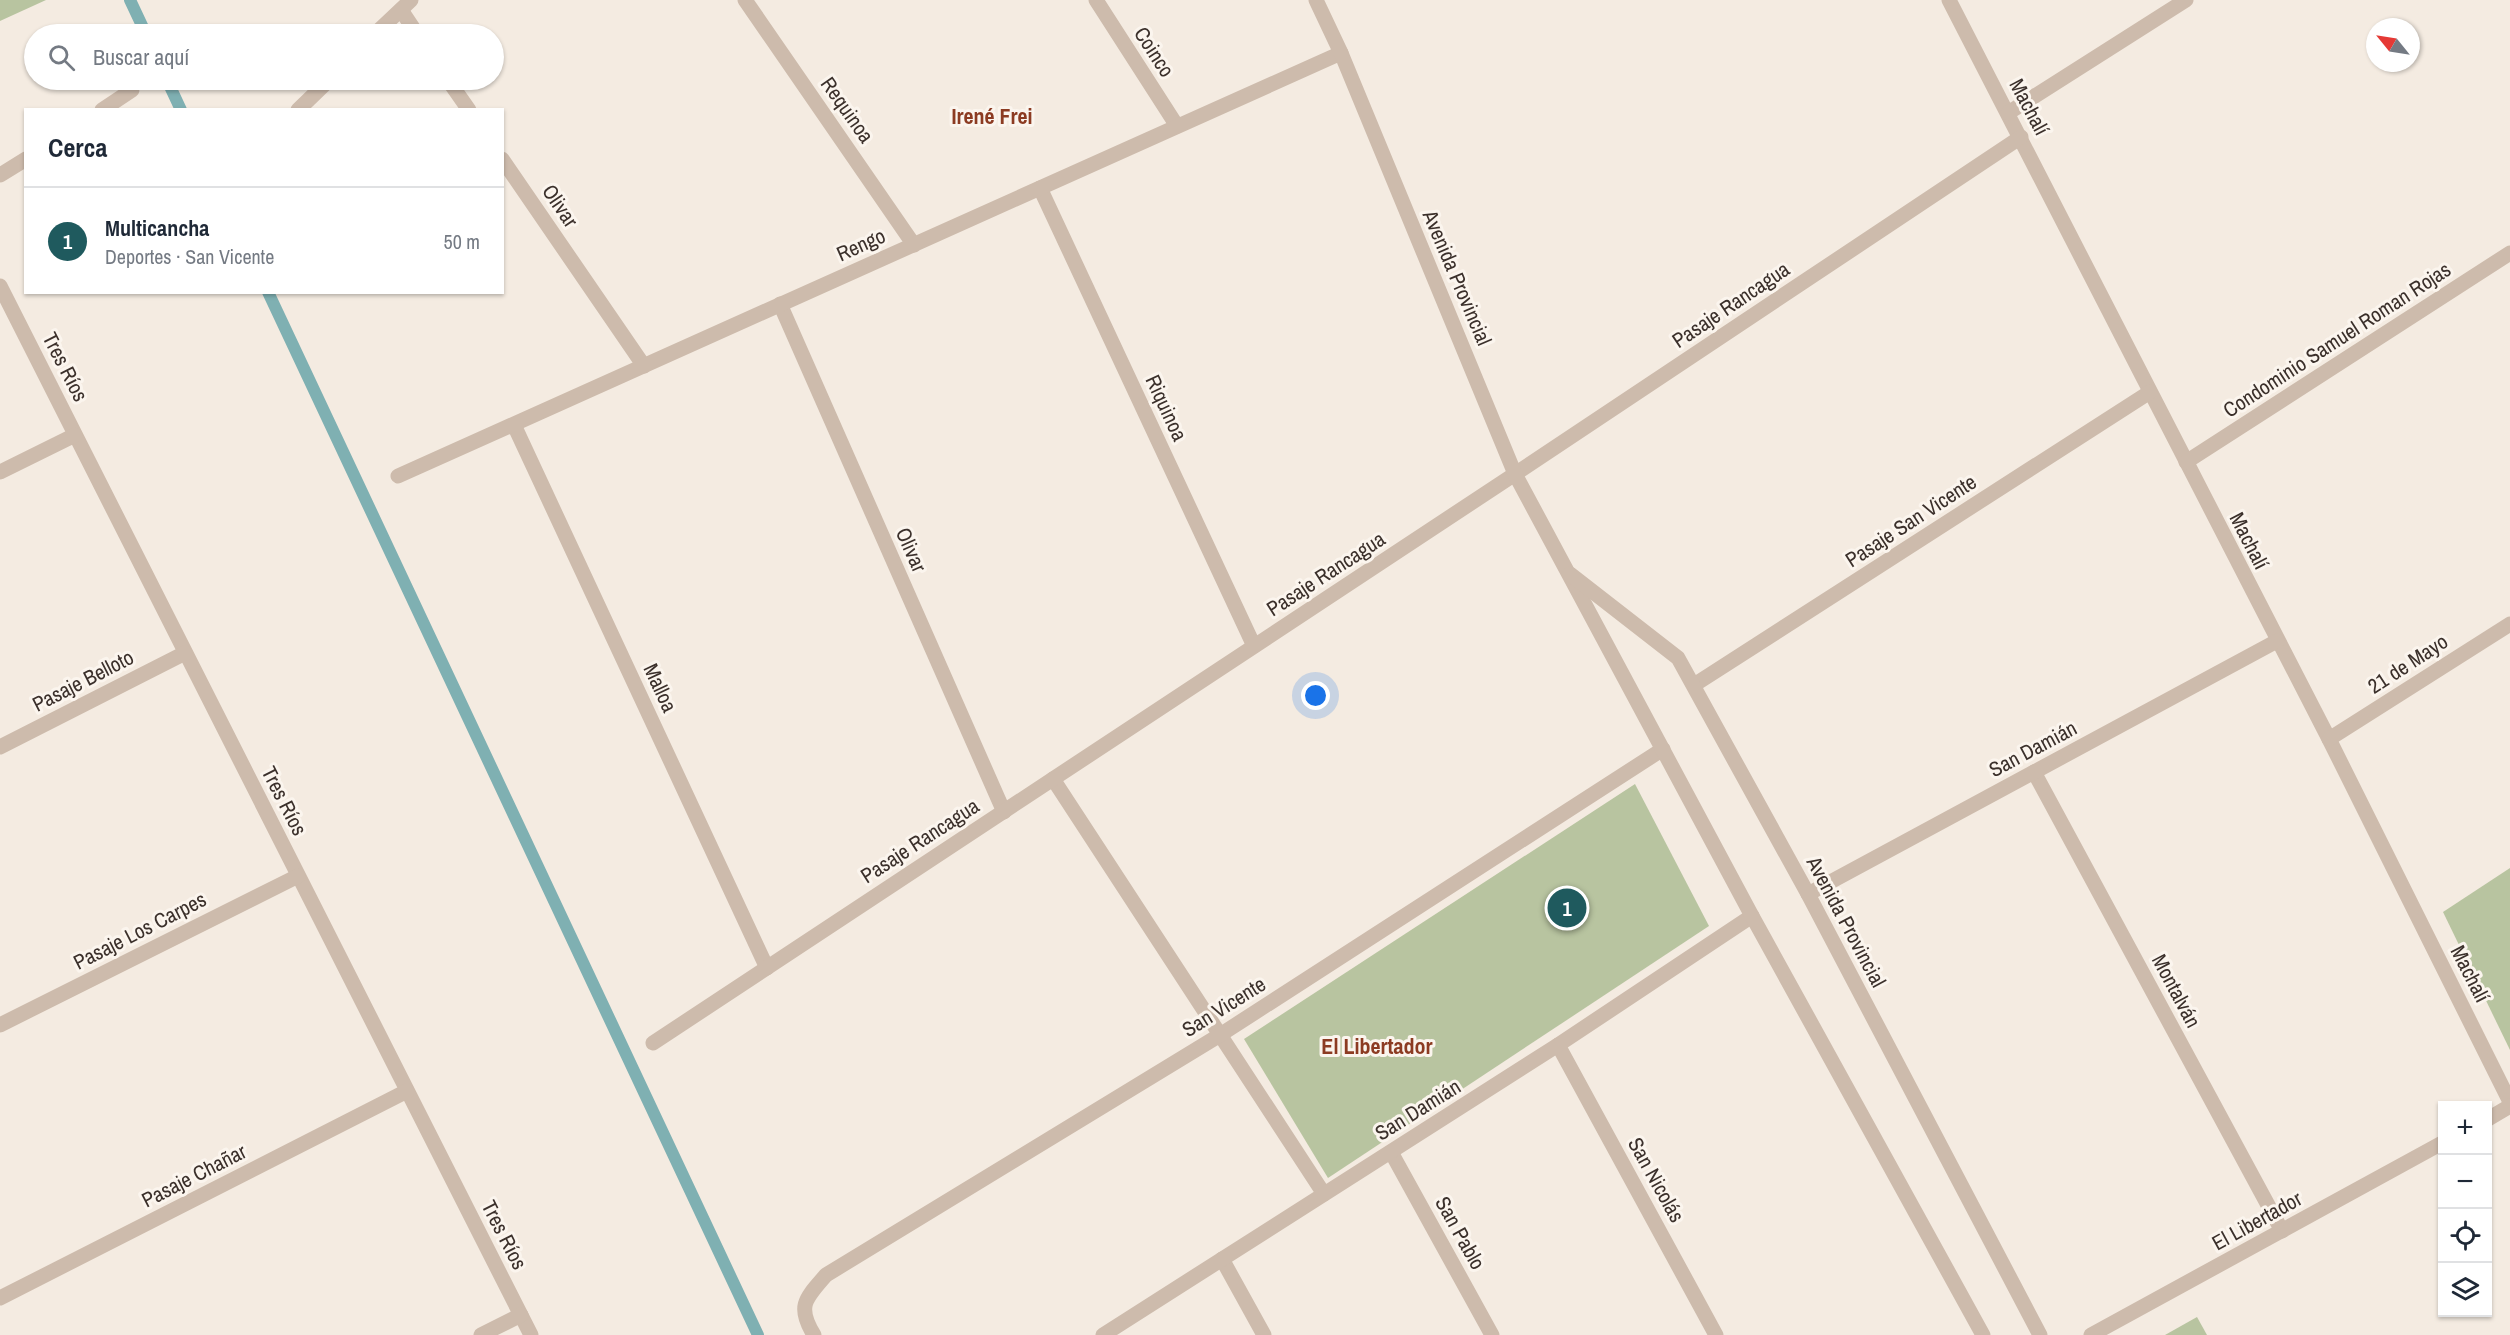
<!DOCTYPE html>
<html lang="es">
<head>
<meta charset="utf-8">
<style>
  :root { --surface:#fff; --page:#f2f2f3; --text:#1f2937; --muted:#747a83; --line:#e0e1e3; --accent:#1f5a5e }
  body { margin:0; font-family:"Archivo Narrow",sans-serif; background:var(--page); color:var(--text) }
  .controls { position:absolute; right:18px; bottom:18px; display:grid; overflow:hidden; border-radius:0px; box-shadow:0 2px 4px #0004 }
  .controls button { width:54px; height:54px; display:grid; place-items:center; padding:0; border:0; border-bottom:2px solid var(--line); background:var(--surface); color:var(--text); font:30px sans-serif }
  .compass { position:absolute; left:2366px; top:18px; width:54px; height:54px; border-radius:50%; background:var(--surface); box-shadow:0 2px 4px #0004; rotate:300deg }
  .you { position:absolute; left:1316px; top:696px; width:21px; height:21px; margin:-15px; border:4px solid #fff; border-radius:50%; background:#1a73e8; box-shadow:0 0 0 9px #1a73e833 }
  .badge { display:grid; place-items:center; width:39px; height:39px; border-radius:50%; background:var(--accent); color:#fff; font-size:20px; font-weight:700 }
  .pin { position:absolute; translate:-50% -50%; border:3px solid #fff; box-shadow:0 2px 6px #0006 }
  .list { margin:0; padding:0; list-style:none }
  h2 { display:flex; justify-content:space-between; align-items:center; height:78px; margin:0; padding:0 24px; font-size:26px }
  h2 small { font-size:20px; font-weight:400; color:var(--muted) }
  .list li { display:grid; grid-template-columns:39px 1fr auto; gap:18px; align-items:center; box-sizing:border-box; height:108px; padding:0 24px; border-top:2px solid var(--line) }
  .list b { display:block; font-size:22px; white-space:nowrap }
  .list p { margin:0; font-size:20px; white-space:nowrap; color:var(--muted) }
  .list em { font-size:20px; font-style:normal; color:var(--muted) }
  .icon { flex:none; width:33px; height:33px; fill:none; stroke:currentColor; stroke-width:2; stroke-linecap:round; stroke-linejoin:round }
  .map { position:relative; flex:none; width:2510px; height:1335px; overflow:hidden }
  .search { position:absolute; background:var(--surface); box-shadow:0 2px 4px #0004; left:24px; top:24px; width:480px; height:66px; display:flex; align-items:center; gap:15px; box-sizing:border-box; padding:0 21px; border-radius:33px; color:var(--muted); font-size:22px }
  .panel { position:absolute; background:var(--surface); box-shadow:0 2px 4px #0004; left:24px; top:108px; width:480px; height:186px; border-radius:0px }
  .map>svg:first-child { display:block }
  .green { fill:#b8c4a0 }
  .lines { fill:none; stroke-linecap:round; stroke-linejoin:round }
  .stream { stroke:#7fb0b2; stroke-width:12 }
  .minor { stroke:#cdbbac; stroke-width:15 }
  .tertiary { stroke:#cdbbac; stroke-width:15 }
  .labels { text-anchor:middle; stroke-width:6; stroke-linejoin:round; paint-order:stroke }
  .street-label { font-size:21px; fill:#3b302b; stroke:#fbf5ee }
  .neighbourhood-label { font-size:22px; font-weight:bold; fill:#8c3b22; stroke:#fbf5ee }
</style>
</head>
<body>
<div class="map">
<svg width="2510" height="1335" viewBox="0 0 2510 1335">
  <rect width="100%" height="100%" fill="#f4ebe1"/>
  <g class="green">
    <polygon points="0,0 46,0 0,21"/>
    <polygon points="1635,784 1709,926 1328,1178 1244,1039"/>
    <polygon points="2510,868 2510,1050 2443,912"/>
    <polygon points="2197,1317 2207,1335 2165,1335"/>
  </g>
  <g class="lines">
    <g class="stream">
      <polyline points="130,0 146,34"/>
      <polyline points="167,80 181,110"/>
      <polyline points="268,292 758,1335"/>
    </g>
    <g class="minor">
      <polyline points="745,0 914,245"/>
      <polyline points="1096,0 1177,126"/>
      <polyline points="1949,0 2329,739 2510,1102"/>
      <polyline points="401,10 417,34"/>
      <polyline points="375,34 411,0"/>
      <polyline points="448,80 469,110"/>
      <polyline points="102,110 132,90"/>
      <polyline points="298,110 329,80"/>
      <polyline points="2008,113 2186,0"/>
      <polyline points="502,159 644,366"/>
      <polyline points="0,175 26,159"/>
      <polyline points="1040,188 1254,646"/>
      <polyline points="0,286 531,1335"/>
      <polyline points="780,304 1004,812"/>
      <polyline points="514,425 767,968"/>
      <polyline points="2186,462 2510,253"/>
      <polyline points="0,472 75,435"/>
      <polyline points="398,476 1341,53"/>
      <polyline points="1694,685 2150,392"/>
      <polyline points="2329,739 2510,624"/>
      <polyline points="0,747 185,653"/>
      <polyline points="2034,772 2282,1231"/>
      <polyline points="1053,779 1324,1194"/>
      <polyline points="1808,894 2277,641"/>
      <polyline points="0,1025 298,876"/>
      <polyline points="653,1043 1515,474 2021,137"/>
      <polyline points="1558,1045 1716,1335"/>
      <polyline points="2488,1119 2510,1106"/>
      <polyline points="1391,1152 1492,1335"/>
      <polyline points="1222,1259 1264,1335"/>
      <polyline points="0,1298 407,1091"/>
      <polyline points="481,1335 521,1315"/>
      <path d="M814,1335c-18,-29 -8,-37 12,-60l394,-240 443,-286"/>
      <polyline points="1103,1335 1558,1045 1752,916"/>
      <polyline points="2091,1335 2442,1143"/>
    </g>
    <g class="tertiary">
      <polyline points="1316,0 1341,53 1515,474 1752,916 1983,1335"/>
      <polyline points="1570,574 1678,658 1808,894 2040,1335"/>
    </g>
  </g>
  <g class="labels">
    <g class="street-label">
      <text transform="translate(1154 52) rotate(57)" y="7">Coinco</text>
      <text transform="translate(2029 107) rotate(62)" y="7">Machalí</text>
      <text transform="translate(847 110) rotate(55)" y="7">Requinoa</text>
      <text transform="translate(560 206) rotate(56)" y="7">Olivar</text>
      <text transform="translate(861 245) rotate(-24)" y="7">Rengo</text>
      <text transform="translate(1457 278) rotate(67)" y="7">Avenida Provincial</text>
      <text transform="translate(1731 305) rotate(-34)" y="7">Pasaje Rancagua</text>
      <text transform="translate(2337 340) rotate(-33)" y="7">Condominio Samuel Roman Rojas</text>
      <text transform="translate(65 367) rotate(63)" y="7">Tres Ríos</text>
      <text transform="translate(1166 408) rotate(65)" y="7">Riquinoa</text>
      <text transform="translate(1911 521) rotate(-33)" y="7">Pasaje San Vicente</text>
      <text transform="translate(2249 541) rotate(63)" y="7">Machalí</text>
      <text transform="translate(911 550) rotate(66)" y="7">Olivar</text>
      <text transform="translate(1326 574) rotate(-33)" y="7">Pasaje Rancagua</text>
      <text transform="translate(2408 664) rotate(-33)" y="7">21 de Mayo</text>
      <text transform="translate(83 681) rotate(-27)" y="7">Pasaje Belloto</text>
      <text transform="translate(660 688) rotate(65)" y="7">Malloa</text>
      <text transform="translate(2033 749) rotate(-28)" y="7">San Damián</text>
      <text transform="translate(284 801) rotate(63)" y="7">Tres Ríos</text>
      <text transform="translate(920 841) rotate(-33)" y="7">Pasaje Rancagua</text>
      <text transform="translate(1846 922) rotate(62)" y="7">Avenida Provincial</text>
      <text transform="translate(140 931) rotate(-27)" y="7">Pasaje Los Carpes</text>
      <text transform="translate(2470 974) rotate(63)" y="7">Machalí</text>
      <text transform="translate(2176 991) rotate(62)" y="7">Montalván</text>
      <text transform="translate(1224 1007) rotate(-32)" y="7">San Vicente</text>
      <text transform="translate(1418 1110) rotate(-32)" y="7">San Damián</text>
      <text transform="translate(194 1176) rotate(-27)" y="7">Pasaje Chañar</text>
      <text transform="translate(1656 1180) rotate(61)" y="7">San Nicolás</text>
      <text transform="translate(2257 1221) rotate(-29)" y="7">El Libertador</text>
      <text transform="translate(1460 1233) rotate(61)" y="7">San Pablo</text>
      <text transform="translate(504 1235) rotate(63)" y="7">Tres Ríos</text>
    </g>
    <g class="neighbourhood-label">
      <text x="992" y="124">Irené Frei</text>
      <text x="1377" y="1054">El Libertador</text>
    </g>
  </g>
</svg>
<div class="controls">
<button>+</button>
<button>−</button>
<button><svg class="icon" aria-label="locate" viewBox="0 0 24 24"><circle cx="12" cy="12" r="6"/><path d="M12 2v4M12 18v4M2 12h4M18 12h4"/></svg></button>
<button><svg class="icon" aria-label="layers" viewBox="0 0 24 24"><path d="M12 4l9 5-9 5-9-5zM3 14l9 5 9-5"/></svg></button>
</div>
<svg class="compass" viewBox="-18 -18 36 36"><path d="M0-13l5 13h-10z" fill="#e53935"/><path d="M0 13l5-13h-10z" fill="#747a83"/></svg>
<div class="you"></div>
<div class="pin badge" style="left:1567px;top:908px">1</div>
<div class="search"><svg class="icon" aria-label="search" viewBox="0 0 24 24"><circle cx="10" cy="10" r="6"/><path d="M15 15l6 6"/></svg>Buscar aquí</div>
<section class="panel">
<h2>Cerca<small></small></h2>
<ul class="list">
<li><span class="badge">1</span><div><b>Multicancha</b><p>Deportes · San Vicente</p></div><em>50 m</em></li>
</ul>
</section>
</div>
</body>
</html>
